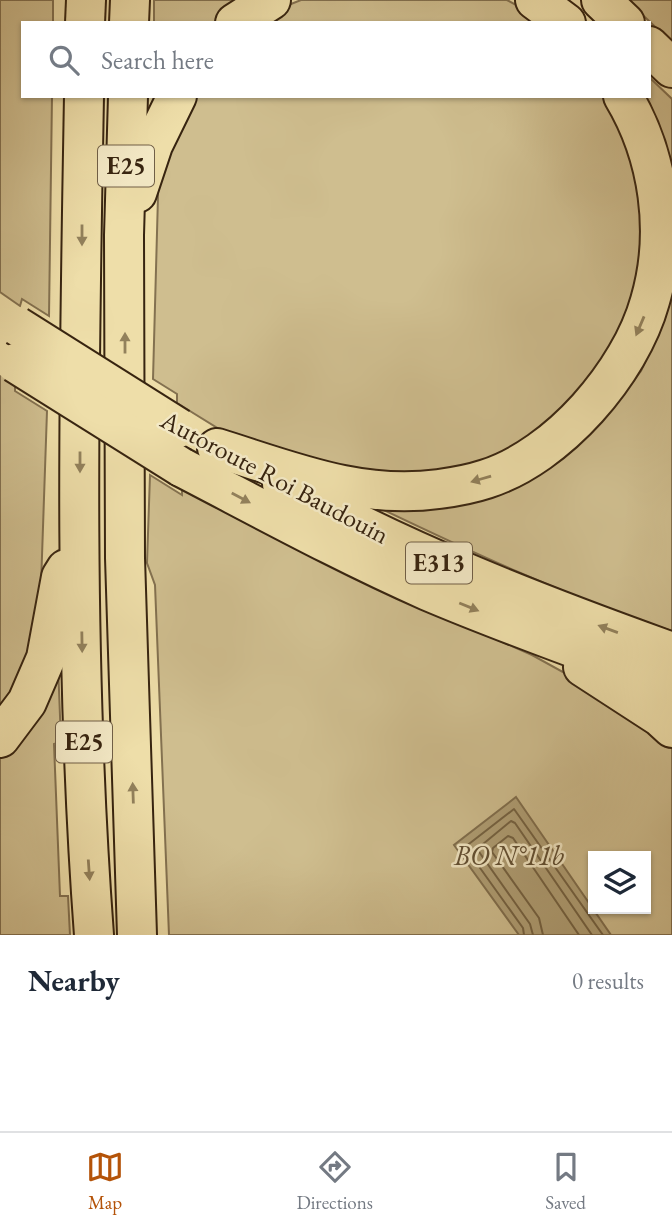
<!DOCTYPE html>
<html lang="en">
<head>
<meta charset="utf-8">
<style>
  :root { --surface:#fff; --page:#f2f2f3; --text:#1f2937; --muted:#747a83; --line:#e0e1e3; --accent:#b45309 }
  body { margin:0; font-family:"EB Garamond",serif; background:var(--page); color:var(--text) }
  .controls { position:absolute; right:21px; bottom:21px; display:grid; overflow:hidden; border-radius:0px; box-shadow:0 2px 5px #0004 }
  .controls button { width:63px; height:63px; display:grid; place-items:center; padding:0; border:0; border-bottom:2px solid var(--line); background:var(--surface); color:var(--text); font:35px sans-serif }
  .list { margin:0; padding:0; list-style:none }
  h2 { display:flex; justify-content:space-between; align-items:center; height:91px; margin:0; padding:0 28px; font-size:30px }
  h2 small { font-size:23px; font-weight:400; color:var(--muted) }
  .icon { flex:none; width:38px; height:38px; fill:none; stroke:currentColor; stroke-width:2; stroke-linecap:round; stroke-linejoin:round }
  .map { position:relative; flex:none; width:672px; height:935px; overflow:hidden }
  .search { position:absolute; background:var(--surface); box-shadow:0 2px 5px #0004; left:21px; right:21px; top:21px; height:77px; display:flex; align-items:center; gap:18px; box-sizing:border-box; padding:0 24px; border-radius:0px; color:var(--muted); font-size:26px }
  .sheet { height:196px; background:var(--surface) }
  nav { display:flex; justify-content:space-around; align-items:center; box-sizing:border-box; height:98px; border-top:2px solid var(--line); background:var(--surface); font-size:19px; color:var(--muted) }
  nav a { display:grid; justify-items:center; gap:4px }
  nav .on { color:var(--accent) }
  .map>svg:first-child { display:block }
  .green { fill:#cfbe8f; stroke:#837150; stroke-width:2; fill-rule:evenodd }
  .water { fill:#b09f75; stroke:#806e4d; stroke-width:2 }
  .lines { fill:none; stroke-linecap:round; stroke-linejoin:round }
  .shore { stroke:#746242; stroke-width:2 }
  .highway-casing { stroke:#372410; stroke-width:42 }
  .highway { stroke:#eedea9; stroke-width:38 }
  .highway-bridge-casing { stroke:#372410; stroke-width:42; stroke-linecap:butt }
  .highway-bridge { stroke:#eedea9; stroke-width:38 }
  .oneway { fill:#92815c }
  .labels { text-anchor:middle; stroke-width:5; stroke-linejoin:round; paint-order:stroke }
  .shield { fill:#f4eac7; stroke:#705f47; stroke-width:2 }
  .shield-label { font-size:24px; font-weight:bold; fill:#372410 }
  .street-label { font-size:26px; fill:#372410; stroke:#f4eac7 }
  .water-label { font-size:28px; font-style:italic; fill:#614f33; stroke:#f4eac7 }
</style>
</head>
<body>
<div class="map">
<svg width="672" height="935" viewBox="0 0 672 935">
  <rect width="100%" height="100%" fill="#eedea9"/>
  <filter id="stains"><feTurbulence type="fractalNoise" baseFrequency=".00286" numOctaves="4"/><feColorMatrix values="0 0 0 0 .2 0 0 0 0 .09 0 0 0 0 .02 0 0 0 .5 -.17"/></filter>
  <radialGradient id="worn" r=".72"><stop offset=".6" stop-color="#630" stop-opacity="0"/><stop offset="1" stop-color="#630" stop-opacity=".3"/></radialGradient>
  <g class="green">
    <polygon points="0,0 53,0 53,23 23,23 23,96 52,96 49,316 22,299 20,306 0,292"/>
    <polygon points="154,0 243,0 224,12 214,23 154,23"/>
    <polygon points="301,0 507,0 549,23 260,23 286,6"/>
    <polygon points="627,0 672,0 672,43"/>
    <polygon points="649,77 672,99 672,163 651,107 644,96 649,96"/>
    <polygon points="189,96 616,96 654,254 607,376 495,465 386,483 224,432 177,403 177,394 153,379 158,196 157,178"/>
    <path d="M672,284v347c-105,-34 -205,-81 -305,-129l67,2 177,-94 30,-39 24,-53z"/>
    <polygon points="0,374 15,383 15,391 47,411 41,585 44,623 0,714"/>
    <path d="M150,475l32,20v-9l239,120 111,49 71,39 69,53v188h-503l-14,-350 -8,-22zM593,856h53v53h-53z"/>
    <polygon points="58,664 61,742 54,744 60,896 68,896 70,935 0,935 0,750"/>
  </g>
  <polygon class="water" points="516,797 611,935 519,935 454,845"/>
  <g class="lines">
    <g class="shore">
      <polyline points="524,935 523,928 465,847 514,809 603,935"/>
      <polyline points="533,935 530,924 477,849 511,821 515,823 592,935"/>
      <polyline points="543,935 539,918 492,852 493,848 508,836 513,838 579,935"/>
    </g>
    <g class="highway-casing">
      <g id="highway">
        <polyline points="535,0 566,23"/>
        <polyline points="601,0 625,23"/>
        <polyline points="85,23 86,0"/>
        <polyline points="129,23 130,0"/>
        <polyline points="235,23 271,0"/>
        <polyline points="649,46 672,68"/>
        <path d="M84,96c-5,279 -11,560 10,839"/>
        <polyline points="128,96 124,235 125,558 137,935"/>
        <polyline points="137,193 153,145 177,96"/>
        <path d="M217,448c74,23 143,52 222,41 15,-2 32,-5 47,-10 72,-23 144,-106 164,-178 20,-68 9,-145 -27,-205"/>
        <path d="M181,467c81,42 163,87 247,124 80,34 162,63 244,93"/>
        <path d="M282,484c125,69 256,120 390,168"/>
        <polyline points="583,667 660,717 672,728"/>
        <polyline points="0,738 27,702 46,658 61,577 66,569"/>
      </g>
    </g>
    <use href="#highway" class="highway"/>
    <g class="highway-bridge-casing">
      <g id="highway-bridge">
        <polyline points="17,326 179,428"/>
        <polyline points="15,363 181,467"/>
      </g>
    </g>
    <use href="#highway-bridge" class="highway-bridge"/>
  </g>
  <defs><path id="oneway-solid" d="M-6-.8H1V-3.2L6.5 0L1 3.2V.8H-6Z" transform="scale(1.75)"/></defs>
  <g class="oneway">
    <use href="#oneway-solid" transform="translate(82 235) rotate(90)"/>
    <use href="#oneway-solid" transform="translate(640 326) rotate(113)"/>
    <use href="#oneway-solid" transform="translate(125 343) rotate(-90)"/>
    <use href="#oneway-solid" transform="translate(80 462) rotate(90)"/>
    <use href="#oneway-solid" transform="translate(481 479) rotate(164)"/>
    <use href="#oneway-solid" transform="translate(241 498) rotate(28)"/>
    <use href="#oneway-solid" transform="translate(469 607) rotate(22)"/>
    <use href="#oneway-solid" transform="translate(608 629) rotate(-160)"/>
    <use href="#oneway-solid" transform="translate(82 642) rotate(89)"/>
    <use href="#oneway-solid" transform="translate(133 793) rotate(-92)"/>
    <use href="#oneway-solid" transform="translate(89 870) rotate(86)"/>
  </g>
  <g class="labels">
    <g class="shield">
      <rect x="98" y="145.5" width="56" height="41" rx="5"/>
      <rect x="406" y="542.5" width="66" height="41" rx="5"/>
      <rect x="56" y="721.5" width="56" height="41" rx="5"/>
    </g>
    <g class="shield-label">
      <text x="126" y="174">E25</text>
      <text x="439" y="571">E313</text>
      <text x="84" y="750">E25</text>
    </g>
    <g class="street-label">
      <text transform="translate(275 477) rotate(28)" y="9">Autoroute Roi Baudouin</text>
    </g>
    <g class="water-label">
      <text x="509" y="865">BO N°11b</text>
    </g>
  </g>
  <rect width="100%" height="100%" filter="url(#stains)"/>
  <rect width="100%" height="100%" fill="url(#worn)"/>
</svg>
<div class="controls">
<button><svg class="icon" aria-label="layers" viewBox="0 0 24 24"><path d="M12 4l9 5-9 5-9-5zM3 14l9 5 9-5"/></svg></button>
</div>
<div class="search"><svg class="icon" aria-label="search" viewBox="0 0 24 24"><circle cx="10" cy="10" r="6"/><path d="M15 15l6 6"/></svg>Search here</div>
</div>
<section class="sheet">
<h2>Nearby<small>0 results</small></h2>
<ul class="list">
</ul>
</section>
<nav>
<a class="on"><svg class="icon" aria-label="map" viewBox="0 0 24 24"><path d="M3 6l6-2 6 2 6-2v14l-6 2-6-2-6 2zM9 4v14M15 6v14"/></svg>Map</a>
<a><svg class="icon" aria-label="directions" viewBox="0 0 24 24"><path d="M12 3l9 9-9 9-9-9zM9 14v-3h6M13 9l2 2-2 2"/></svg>Directions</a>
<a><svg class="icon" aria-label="saved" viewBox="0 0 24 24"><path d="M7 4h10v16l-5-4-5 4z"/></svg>Saved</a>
</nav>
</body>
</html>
